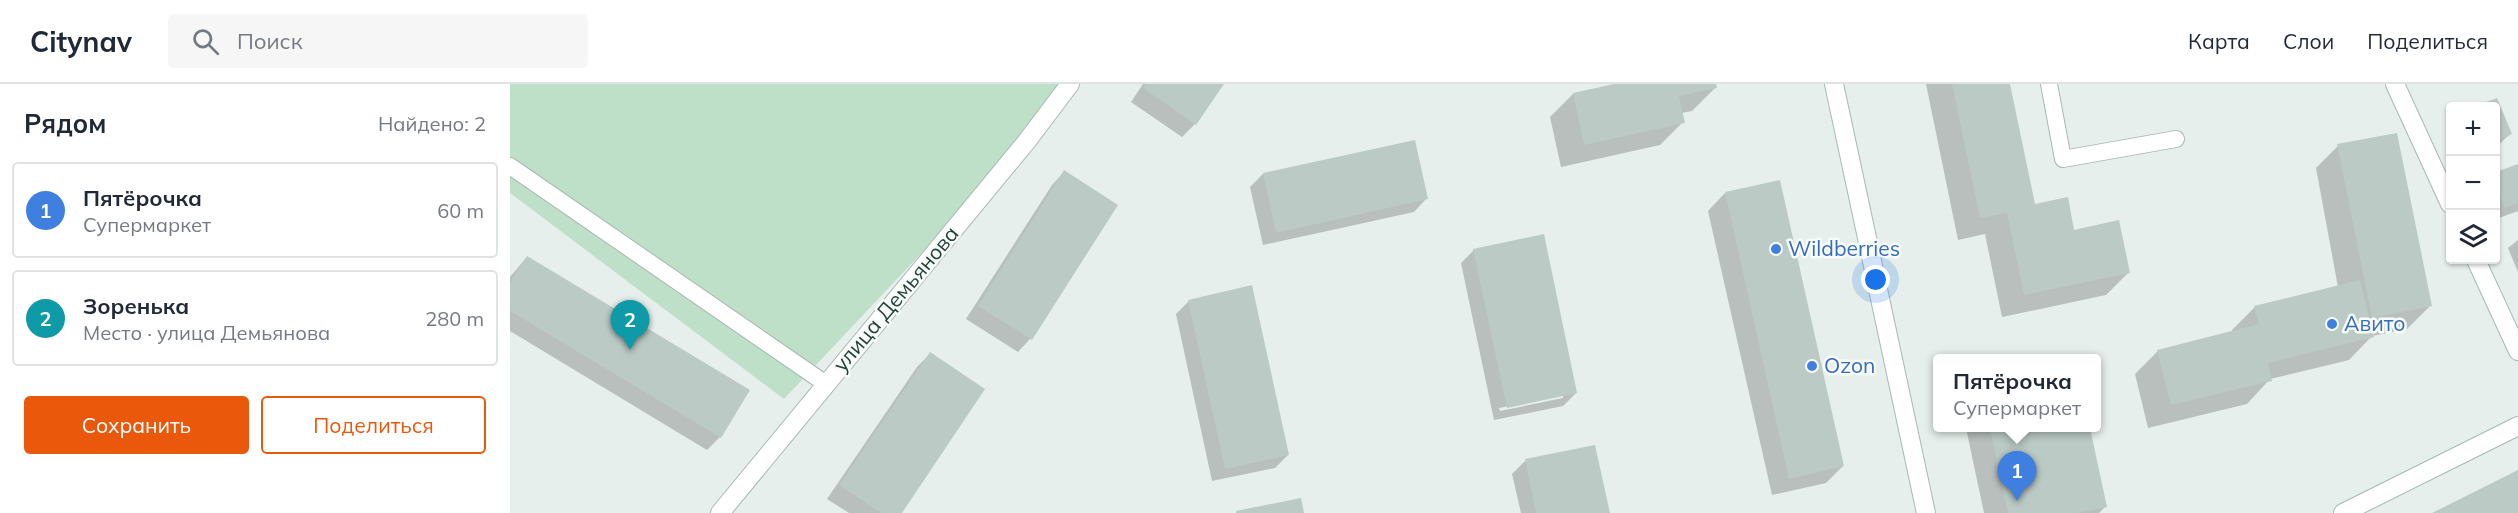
<!DOCTYPE html>
<html lang="ru">
<head>
<meta charset="utf-8">
<style>
  :root { --surface:#fff; --page:#f6f6f7; --text:#1f2937; --muted:#747a83; --line:#e0e1e3; --accent:#ea580c }
  body { margin:0; font-family:Mulish,sans-serif; background:var(--page); color:var(--text) }
  .controls { position:absolute; right:18px; top:18px; display:grid; overflow:hidden; border-radius:6px; box-shadow:0 2px 4px #0004 }
  .controls button { width:54px; height:54px; display:grid; place-items:center; padding:0; border:0; border-bottom:2px solid var(--line); background:var(--surface); color:var(--text); font:30px sans-serif }
  .you { position:absolute; left:1366px; top:196px; width:21px; height:21px; margin:-15px; border:4px solid #fff; border-radius:50%; background:#1a73e8; box-shadow:0 0 0 9px #1a73e833 }
  .badge { display:grid; place-items:center; width:39px; height:39px; border-radius:50%; background:var(--accent); color:#fff; font-size:20px; font-weight:700 }
  .pin { position:absolute; translate:-50% -50px; filter:drop-shadow(0 2px 3px #0008) }
  .pin::after { content:''; position:absolute; top:32px; width:21px; height:18px; background:inherit; clip-path:polygon(0 0,100% 0,50% 100%) }
  .popup { position:absolute; left:1423px; top:270px; width:168px; height:78px; box-sizing:border-box; display:grid; place-content:center; border-radius:6px; background:var(--surface); filter:drop-shadow(0 2px 4px #0005); font-size:20px; white-space:nowrap; color:var(--muted) }
  .popup b { font-size:22px; color:var(--text) }
  .popup::after { content:''; position:absolute; left:50%; top:100%; margin-left:-12px; border:12px solid transparent; border-top-color:var(--surface) }
  .list { margin:0; padding:0; list-style:none }
  h2 { display:flex; justify-content:space-between; align-items:center; height:78px; margin:0; padding:0 24px; font-size:26px }
  h2 small { font-size:20px; font-weight:400; color:var(--muted) }
  .list li { display:grid; grid-template-columns:39px 1fr auto; gap:18px; align-items:center; box-sizing:border-box; height:96px; margin:0 12px 12px; padding:0 12px; border:2px solid var(--line); border-radius:6px }
  .list b { display:block; font-size:22px; white-space:nowrap }
  .list p { margin:0; font-size:20px; white-space:nowrap; color:var(--muted) }
  .list em { font-size:20px; font-style:normal; color:var(--muted) }
  .actions { display:flex; gap:12px; padding:18px 24px }
  .actions a { flex:1; padding:14px 0; border:2px solid var(--accent); border-radius:6px; text-align:center; font-size:21px; color:var(--accent) }
  .actions .main { background:var(--accent); color:#fff }
  .icon { flex:none; width:33px; height:33px; fill:none; stroke:currentColor; stroke-width:2; stroke-linecap:round; stroke-linejoin:round }
  .map { position:relative; flex:none; width:2008px; height:429px; overflow:hidden }
  header { display:flex; align-items:center; gap:36px; box-sizing:border-box; height:84px; padding:0 30px; background:var(--surface); border-bottom:2px solid var(--line) }
  header strong { font-size:28px }
  nav { display:flex; gap:33px; margin-inline-start:auto; font-size:21px }
  .search { width:420px; height:54px; background:var(--page); display:flex; align-items:center; gap:15px; box-sizing:border-box; padding:0 21px; border-radius:6px; color:var(--muted); font-size:22px }
  main { display:flex }
  aside { flex:1; background:var(--surface) }
  .map>svg:first-child { display:block }
  .green { fill:#bfe0c8 }
  .shadow { fill:#0003; fill-rule:evenodd }
  .building { fill:#bbcac4 }
  .lines { fill:none; stroke-linecap:round; stroke-linejoin:round }
  .service-casing { stroke:#a8b8b2; stroke-width:18 }
  .minor-casing { stroke:#a8b8b2; stroke-width:20 }
  .tertiary-casing { stroke:#a8b8b2; stroke-width:20 }
  .service { stroke:#fff; stroke-width:16 }
  .minor { stroke:#fff; stroke-width:18 }
  .tertiary { stroke:#fff; stroke-width:18 }
  .shop-dot { fill:#3f7fe0; stroke:#f7fbf9; stroke-width:2 }
  .labels { text-anchor:middle; stroke-width:5; stroke-linejoin:round; paint-order:stroke }
  .shop-label { font-size:21px; fill:#366cbe; stroke:#f7fbf9; text-anchor:start }
  .street-label { font-size:21px; fill:#24423a; stroke:#f7fbf9 }
</style>
</head>
<body>
<header>
<strong>Citynav</strong>
<div class="search"><svg class="icon" aria-label="search" viewBox="0 0 24 24"><circle cx="10" cy="10" r="6"/><path d="M15 15l6 6"/></svg>Поиск</div>
<nav><a>Карта</a><a>Слои</a><a>Поделиться</a></nav>
</header>
<main>
<aside>
<h2>Рядом<small>Найдено: 2</small></h2>
<ul class="list">
<li><span class="badge" style="background:#3f7fe0">1</span><div><b>Пятёрочка</b><p>Супермаркет</p></div><em>60 m</em></li>
<li><span class="badge" style="background:#0f9aa8">2</span><div><b>Зоренька</b><p>Место · улица Демьянова</p></div><em>280 m</em></li>
</ul>
<div class="actions"><a class="main">Сохранить</a><a>Поделиться</a></div>
</aside>
<div class="map">
<svg width="2008" height="429" viewBox="0 0 2008 429">
  <rect width="100%" height="100%" fill="#e6efeb"/>
  <polygon class="green" points="0,0 552,0 517,57 274,315 0,109"/>
  <g class="shadow">
    <polygon points="633,0 713,0 685,40 672,53 621,18"/>
    <polygon points="1111,0 1204,0 1205,4 1182,27 1171,29 1173,38 1150,61 1051,83 1040,33 1063,10"/>
    <polygon points="1416,0 1499,0 1524,122 1618,189 1596,211 1492,233 1475,150 1448,156"/>
    <polygon points="1987,16 2000,50 1986,63 1986,22 1970,22"/>
    <polygon points="1828,62 1920,222 1897,245 1862,252 1839,276 1760,295 1737,320 1638,344 1625,290 1648,267 1723,249 1722,246 1745,223 1828,203 1806,84"/>
    <polygon points="2008,82 2008,127 1986,135 1986,89"/>
    <polygon points="554,88 606,121 520,255 508,268 456,235 542,101"/>
    <polygon points="753,90 916,115 904,128 753,161 740,103"/>
    <polygon points="1215,109 1333,382 1316,399 1262,411 1198,127"/>
    <polygon points="2008,156 2008,188 1998,164"/>
    <path d="M964,166l102,143 -13,13 -69,14 -33,-157zM1053,311v3l-63,13 -1,-3z"/>
    <polygon points="17,173 210,353 197,366 0,247 0,193"/>
    <polygon points="679,217 778,371 765,384 702,397 666,230"/>
    <polygon points="420,270 390,429 339,429 317,415 407,283"/>
    <polygon points="1456,344 1579,344 1595,423 1589,429 1474,429"/>
    <polygon points="1015,377 1098,429 1011,429 1002,390"/>
  </g>
  <g class="building">
    <polygon points="636,0 714,0 686,41 633,4"/>
    <polygon points="1104,0 1206,0 1207,4 1169,12 1175,39 1074,61 1063,9"/>
    <polygon points="1442,0 1500,0 1525,120 1558,113 1564,146 1609,136 1620,189 1514,211 1497,129 1470,134"/>
    <polygon points="1987,14 2002,50 1986,57 1986,22 1966,22"/>
    <polygon points="1887,49 1922,222 1862,234 1827,60"/>
    <polygon points="905,56 918,115 766,149 753,89"/>
    <polygon points="2008,80 2008,119 1994,124 1986,99 1986,88"/>
    <polygon points="554,86 608,121 522,256 468,222"/>
    <polygon points="1270,96 1334,382 1279,395 1215,108"/>
    <polygon points="1034,150 1067,309 997,324 963,165"/>
    <polygon points="17,172 240,306 211,354 0,227 0,199"/>
    <polygon points="1850,196 1864,253 1758,279 1762,297 1661,321 1647,266 1749,240 1744,222"/>
    <polygon points="742,201 779,371 715,385 678,216"/>
    <polygon points="420,268 475,305 392,429 371,429 329,401"/>
    <polygon points="1480,344 1580,344 1597,423 1568,429 1498,429"/>
    <polygon points="1085,361 1100,429 1026,429 1015,375"/>
    <polygon points="2008,386 2008,429 1922,429"/>
    <polygon points="791,414 794,429 726,429 726,427"/>
  </g>
  <g class="lines">
    <g class="service-casing">
      <g id="service">
        <polyline points="1539,0 1553,75 1666,55"/>
        <polyline points="0,82 316,300"/>
      </g>
    </g>
    <g class="minor-casing">
      <g id="minor">
        <polyline points="1324,0 1416,429"/>
        <polyline points="1885,0 1940,120"/>
        <polyline points="1966,176 2008,267"/>
        <polyline points="210,429 517,57 560,0"/>
      </g>
    </g>
    <g class="tertiary-casing">
      <polyline id="tertiary" points="1833,429 2008,342"/>
    </g>
    <use href="#service" class="service"/>
    <use href="#minor" class="minor"/>
    <use href="#tertiary" class="tertiary"/>
  </g>
  <g class="shop-dot">
    <circle cx="1266" cy="165" r="6"/>
    <circle cx="1822" cy="240" r="6"/>
    <circle cx="1302" cy="282" r="6"/>
  </g>
  <g class="labels">
    <g class="shop-label">
      <text x="1278" y="172">Wildberries</text>
      <text x="1834" y="247">Авито</text>
      <text x="1314" y="289">Ozon</text>
    </g>
    <g class="street-label">
      <text transform="translate(386 215) rotate(-50)" y="7">улица Демьянова</text>
    </g>
  </g>
</svg>
<div class="controls">
<button>+</button>
<button>−</button>
<button><svg class="icon" aria-label="layers" viewBox="0 0 24 24"><path d="M12 4l9 5-9 5-9-5zM3 14l9 5 9-5"/></svg></button>
</div>
<div class="you"></div>
<div class="pin badge" style="left:1507px;top:417px;background:#3f7fe0">1</div>
<div class="popup"><b>Пятёрочка</b>Супермаркет</div>
<div class="pin badge" style="left:120px;top:266px;background:#0f9aa8">2</div>
</div>
</main>
</body>
</html>
